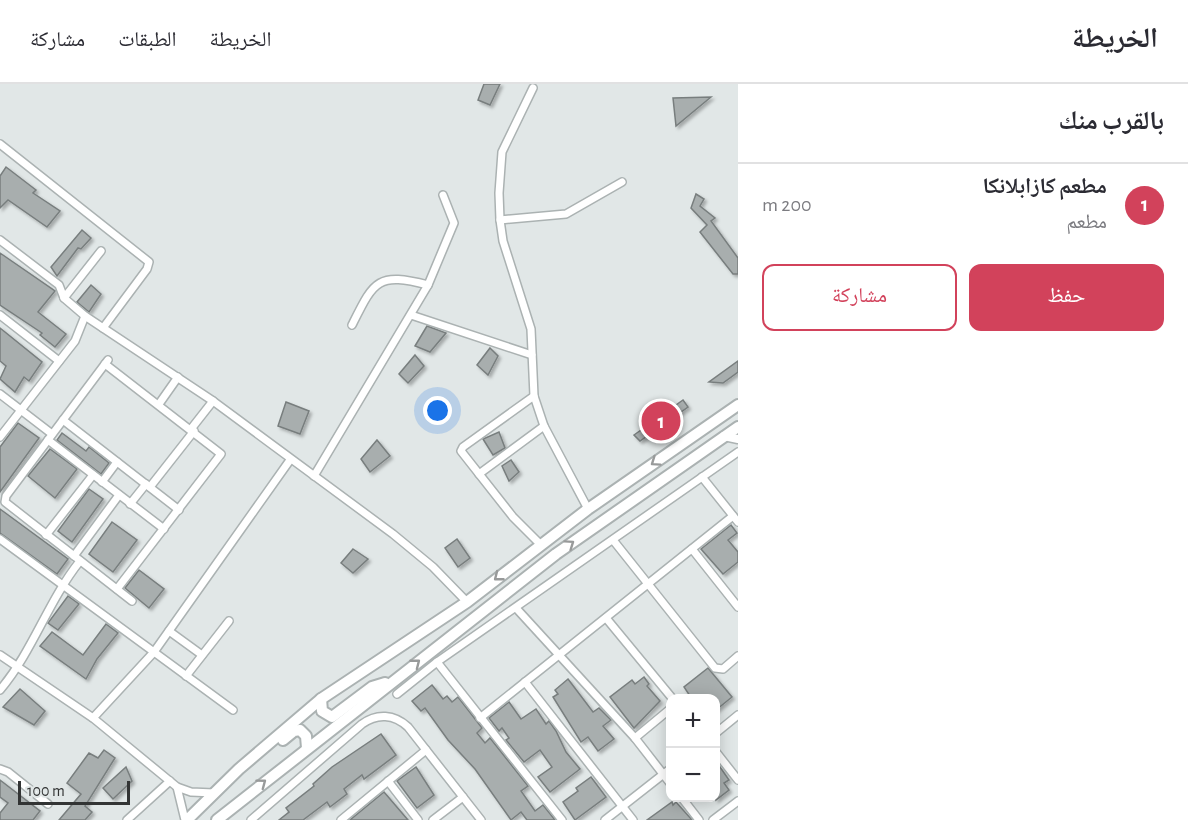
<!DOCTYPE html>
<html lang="ar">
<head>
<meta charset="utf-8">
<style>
  :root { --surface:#fff; --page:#f7f7f7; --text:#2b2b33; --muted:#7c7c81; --line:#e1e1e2; --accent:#d2425b }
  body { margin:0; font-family:"Alegreya Sans","Noto Naskh Arabic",sans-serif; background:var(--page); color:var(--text); direction:rtl }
  .controls { position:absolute; right:18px; bottom:18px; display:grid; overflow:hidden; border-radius:12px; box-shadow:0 3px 15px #0003 }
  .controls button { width:54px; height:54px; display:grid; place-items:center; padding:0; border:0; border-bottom:2px solid var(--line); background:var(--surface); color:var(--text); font:30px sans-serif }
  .scale { position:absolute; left:18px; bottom:15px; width:112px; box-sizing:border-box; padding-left:6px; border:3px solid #323434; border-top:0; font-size:16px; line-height:21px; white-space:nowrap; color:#323434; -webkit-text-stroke:4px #e1e7e7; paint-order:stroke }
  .you { position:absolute; left:438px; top:327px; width:21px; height:21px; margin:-15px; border:4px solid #fff; border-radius:50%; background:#1a73e8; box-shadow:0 0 0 9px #1a73e833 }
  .badge { display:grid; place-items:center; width:39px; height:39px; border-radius:50%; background:var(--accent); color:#fff; font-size:20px; font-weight:700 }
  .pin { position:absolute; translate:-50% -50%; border:3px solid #fff; box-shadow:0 2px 6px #0006 }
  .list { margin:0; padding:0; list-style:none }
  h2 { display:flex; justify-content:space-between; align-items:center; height:78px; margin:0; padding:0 24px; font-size:26px }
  h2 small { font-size:20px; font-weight:400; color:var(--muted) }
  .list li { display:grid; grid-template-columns:39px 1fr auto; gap:18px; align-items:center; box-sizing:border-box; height:84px; padding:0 24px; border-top:2px solid var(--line) }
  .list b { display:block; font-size:22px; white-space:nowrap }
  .list p { margin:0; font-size:20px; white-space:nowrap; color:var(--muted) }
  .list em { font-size:20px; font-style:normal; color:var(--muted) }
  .actions { display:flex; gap:12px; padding:18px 24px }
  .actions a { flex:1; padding:14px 0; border:2px solid var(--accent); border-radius:12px; text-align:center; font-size:21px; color:var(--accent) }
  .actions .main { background:var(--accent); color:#fff }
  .map { position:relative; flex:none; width:738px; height:736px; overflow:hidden; direction:ltr }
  header { display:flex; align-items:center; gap:36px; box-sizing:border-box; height:84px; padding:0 30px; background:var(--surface); border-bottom:2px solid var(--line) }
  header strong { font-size:28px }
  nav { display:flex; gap:33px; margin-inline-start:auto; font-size:21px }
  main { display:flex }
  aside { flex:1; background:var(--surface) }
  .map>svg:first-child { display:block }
  .building { fill:#a8aeae; stroke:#787e7e; stroke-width:1.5; filter:url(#shadow) }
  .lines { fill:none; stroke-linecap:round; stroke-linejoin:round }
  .minor-casing { stroke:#abb2b2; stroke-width:10 }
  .tertiary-casing { stroke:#abb2b2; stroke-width:11 }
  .primary-casing { stroke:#abb2b2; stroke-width:14 }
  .minor { stroke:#fff; stroke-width:7 }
  .tertiary { stroke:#fff; stroke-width:8 }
  .primary { stroke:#fff; stroke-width:10 }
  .oneway { stroke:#989a9a }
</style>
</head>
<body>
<header>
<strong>الخريطة</strong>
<nav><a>الخريطة</a><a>الطبقات</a><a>مشاركة</a></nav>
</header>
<main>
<aside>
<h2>بالقرب منك<small></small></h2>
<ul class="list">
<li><span class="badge">1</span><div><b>مطعم كازابلانكا</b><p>مطعم</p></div><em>200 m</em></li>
</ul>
<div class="actions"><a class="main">حفظ</a><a>مشاركة</a></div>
</aside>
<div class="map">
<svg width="738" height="736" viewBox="0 0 738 736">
  <defs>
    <filter id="shadow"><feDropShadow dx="2.5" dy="2.5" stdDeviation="1.5" flood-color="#0004"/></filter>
  </defs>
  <rect width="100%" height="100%" fill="#e1e7e7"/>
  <g class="building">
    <polygon points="484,0 500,0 490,21 478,16"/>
    <polygon points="711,13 676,42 673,14"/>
    <polygon points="6,83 36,106 33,109 60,127 47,143 8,116 0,124 0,92"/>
    <polygon points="696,110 704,115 700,122 715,134 711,137 738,174 738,190 733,190 700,148 707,141 691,124"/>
    <polygon points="82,146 91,154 81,165 78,164 57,192 51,183"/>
    <polygon points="0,169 55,207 38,228 66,250 55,263 40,251 42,249 0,221"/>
    <polygon points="91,201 101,210 89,228 77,218"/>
    <polygon points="427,242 446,249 430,268 415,262"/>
    <polygon points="0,244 42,278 29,297 24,293 15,308 0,295 6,282 0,277"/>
    <polygon points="490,264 498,272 488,291 477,281"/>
    <polygon points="415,271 424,282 408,299 399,290"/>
    <polygon points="738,277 738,288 723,299 709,298"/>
    <polygon points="683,316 688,323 640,357 634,351"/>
    <polygon points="286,318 309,327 300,350 278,342"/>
    <polygon points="18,339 39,354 0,408 0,363"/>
    <polygon points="499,348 505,364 493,371 483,355"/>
    <polygon points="62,349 86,367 89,363 109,379 101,390 57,356"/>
    <polygon points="377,356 390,372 370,388 361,375"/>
    <polygon points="50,365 77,385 55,414 28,392"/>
    <polygon points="511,376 519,388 509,397 502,382"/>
    <polygon points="89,405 103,415 72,458 58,447"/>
    <polygon points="0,425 68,475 57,490 0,449"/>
    <polygon points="112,438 137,456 113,488 89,470"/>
    <polygon points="731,441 737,449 728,456 738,468 738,478 723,490 701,465"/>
    <polygon points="457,455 470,474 458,483 445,464"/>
    <polygon points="353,465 368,475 353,489 341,479"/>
    <polygon points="139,486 164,505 149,524 125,504"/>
    <polygon points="68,512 79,520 58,546 48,539"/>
    <polygon points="106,540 118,549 97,575 86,595 40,562 52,548 83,571"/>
    <polygon points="708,584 732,613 716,626 716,615 692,615 684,603"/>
    <polygon points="644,593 649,600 647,602 660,617 634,644 610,613 632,596 635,600"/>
    <polygon points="568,595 593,628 599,624 611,636 603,642 614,655 598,667 588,653 581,658 553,613 558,610 555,606"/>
    <polygon points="432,601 443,615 447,612 452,618 458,613 482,644 477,649 485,659 490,654 528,702 521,707 535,727 543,721 555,736 527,736 521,728 511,736 475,685 448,656 425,624 421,627 412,617"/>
    <polygon points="20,605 45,627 34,641 3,623"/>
    <polygon points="509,618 521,635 536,625 546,640 549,637 556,647 566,668 580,685 550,708 538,693 552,683 540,666 524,678 506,656 509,654 502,644 499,647 489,634"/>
    <polygon points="381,650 396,671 364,695 362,691 344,705 347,710 330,723 327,718 303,736 279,736 289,728 286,724 314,702 313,700 332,683"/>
    <polygon points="104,666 115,674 85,722 92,728 85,736 59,736 81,710 67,699 89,669 98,674"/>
    <polygon points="126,683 132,697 113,715 103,704"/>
    <polygon points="416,683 434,711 417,724 397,697"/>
    <polygon points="720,683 729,696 724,699 729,706 716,716 716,687"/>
    <polygon points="591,693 606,713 575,736 563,718 578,707 576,704"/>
    <polygon points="0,696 40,727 33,736 0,736 0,729 8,719 0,713"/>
    <polygon points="384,708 408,736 350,736"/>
    <polygon points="672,718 673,721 676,718 692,736 647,736"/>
  </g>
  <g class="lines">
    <g class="minor-casing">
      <g id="minor">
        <polyline points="533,4 502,68 499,109 500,136 503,157 531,245 534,312 544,342 588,425"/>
        <polyline points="0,60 149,178 147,185 103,244"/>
        <polyline points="500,136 566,130 622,98"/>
        <polyline points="0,156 59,201 64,214 85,232 213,317 393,450 433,483 467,518"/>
        <polyline points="64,214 101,167"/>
        <polyline points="0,231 59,277"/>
        <polyline points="411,231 532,271"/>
        <path d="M352,241c22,-44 25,-53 76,-40"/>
        <polyline points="108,276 6,412 5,418 132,517"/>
        <polyline points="105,280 221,370 117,505"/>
        <polyline points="0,310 52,350"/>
        <polyline points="534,312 463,363 461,367 513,433 540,460"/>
        <polyline points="159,320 178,293"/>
        <polyline points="63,336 179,426"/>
        <polyline points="191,345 213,317"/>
        <polyline points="0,353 75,257 85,232"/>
        <polyline points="48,356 164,445"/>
        <polyline points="479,390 544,342"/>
        <polyline points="314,392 428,201 454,139 443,111"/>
        <polyline points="702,393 738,438"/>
        <polyline points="102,398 117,378"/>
        <polyline points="150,403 194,347"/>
        <polyline points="130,420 146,400"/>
        <polyline points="46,451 93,391"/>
        <polyline points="0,455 233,626"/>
        <polyline points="613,456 715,584 723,585 738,572"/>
        <polyline points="692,465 738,523"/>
        <polyline points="74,472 119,411"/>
        <polyline points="516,524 635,654 670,699"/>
        <polyline points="606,534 672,614"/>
        <polyline points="169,547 202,571"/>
        <polyline points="0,571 93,634 177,703 191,708 214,709"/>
        <polyline points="437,578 562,736"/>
        <polyline points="186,592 229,537"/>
        <polyline points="525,598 633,736"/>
        <path d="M0,606c33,-39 48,-89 80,-129"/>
        <polyline points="397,610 437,578 738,368"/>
        <polyline points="93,634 154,568 290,376"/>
        <polyline points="480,634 733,432"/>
        <polyline points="716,649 738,631"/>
        <polyline points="635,654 670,625"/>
        <polyline points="716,668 738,696"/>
        <polyline points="0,685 8,688 48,720"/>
        <polyline points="388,697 418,736"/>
        <polyline points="177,703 185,736"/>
        <polyline points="682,714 699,736"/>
        <polyline points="127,736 170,697"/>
        <path d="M251,736l111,-96c15,-11 32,-10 46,3l73,93"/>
        <polyline points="341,736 426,666"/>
        <polyline points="433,736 463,713"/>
        <polyline points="605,736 670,685"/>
        <polyline points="713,736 738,717"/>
      </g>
    </g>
    <g class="tertiary-casing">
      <polyline id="tertiary" points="724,352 738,355"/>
    </g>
    <g class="primary-casing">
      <g id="primary">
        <polyline points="321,615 322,627 332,633 372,603 385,599"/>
        <polyline points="283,656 294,647 300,646 306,652 307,664"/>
        <polyline points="187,736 239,685 321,615 467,518 588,425 738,321"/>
        <polyline points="217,736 556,470 738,343"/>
      </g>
    </g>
    <use href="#minor" class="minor"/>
    <use href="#tertiary" class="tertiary"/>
    <use href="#primary" class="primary"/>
  </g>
  <defs><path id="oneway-chevron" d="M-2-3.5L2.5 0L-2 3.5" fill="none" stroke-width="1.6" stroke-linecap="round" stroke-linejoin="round" transform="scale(1.5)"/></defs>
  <g class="oneway">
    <use href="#oneway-chevron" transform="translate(655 378) rotate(145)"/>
    <use href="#oneway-chevron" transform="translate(570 460) rotate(-35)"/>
    <use href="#oneway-chevron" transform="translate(498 493) rotate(142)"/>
    <use href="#oneway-chevron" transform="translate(416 579) rotate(-38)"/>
    <use href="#oneway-chevron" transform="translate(262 699) rotate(-37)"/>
  </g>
</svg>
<div class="controls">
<button>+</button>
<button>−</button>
</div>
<div class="scale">100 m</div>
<div class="you"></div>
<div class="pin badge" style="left:661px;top:337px">1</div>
</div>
</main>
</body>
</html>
